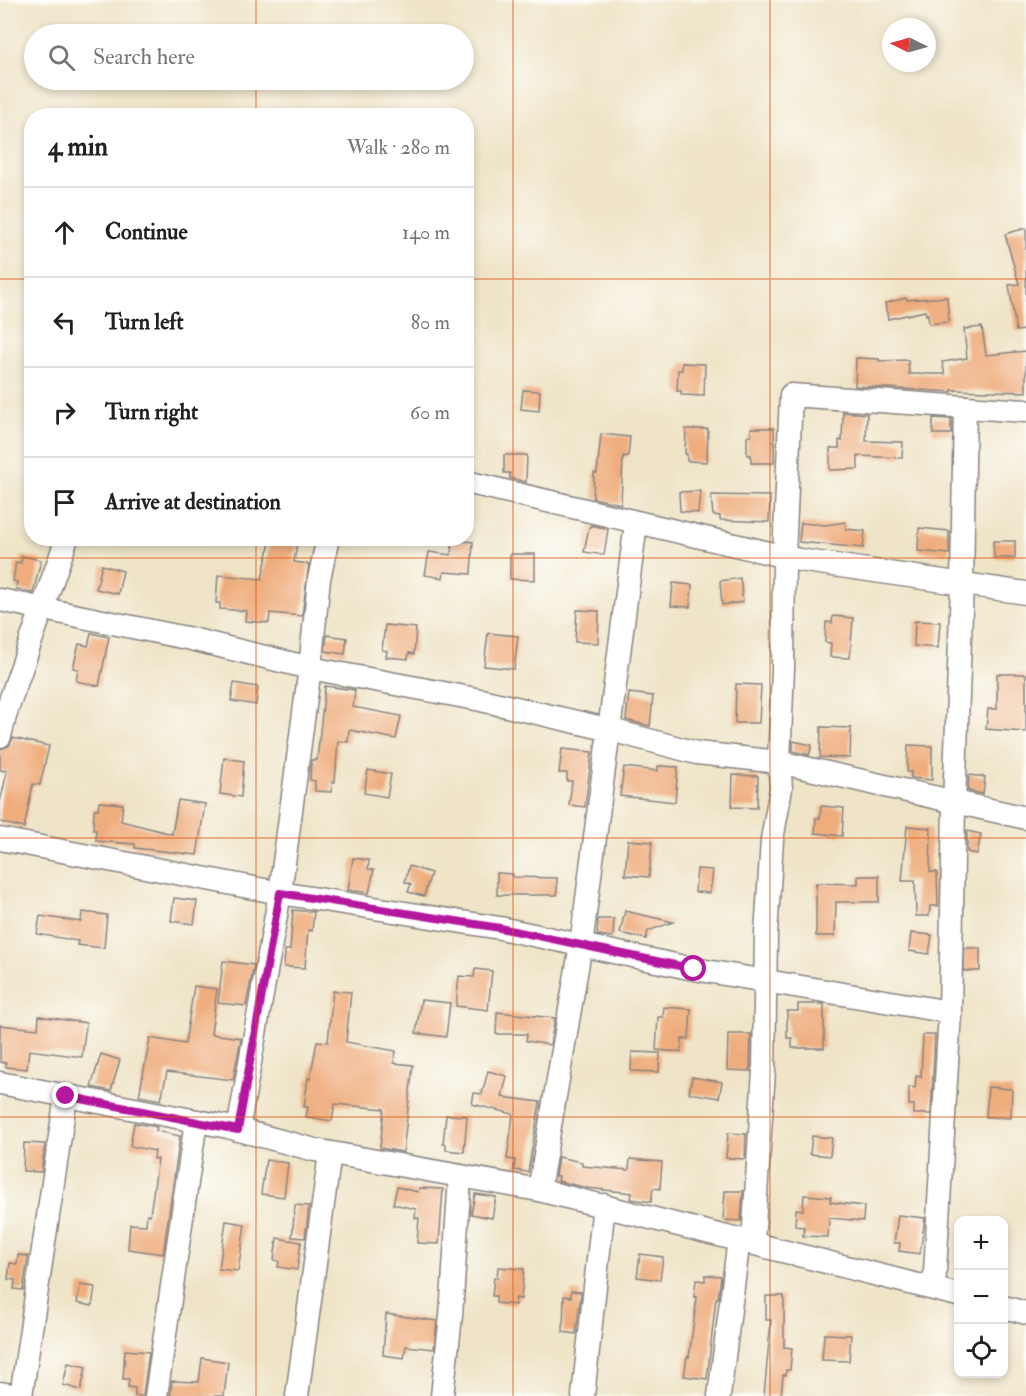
<!DOCTYPE html>
<html lang="en">
<head>
<meta charset="utf-8">
<style>
  :root { --surface:#fff; --page:#f2f2f2; --text:#202124; --muted:#757577; --line:#e0e0e0 }
  body { margin:0; font-family:"IM FELL Double Pica",serif; background:var(--page); color:var(--text) }
  .controls { position:absolute; right:18px; bottom:18px; display:grid; overflow:hidden; border-radius:12px; box-shadow:0 3px 9px #0003 }
  .controls button { width:54px; height:54px; display:grid; place-items:center; padding:0; border:0; border-bottom:2px solid var(--line); background:var(--surface); color:var(--text); font:30px sans-serif }
  .compass { position:absolute; left:882px; top:18px; width:54px; height:54px; border-radius:50%; background:var(--surface); box-shadow:0 3px 9px #0003; rotate:275deg }
  .stop { position:absolute; width:18px; height:18px; margin:-14px; border:4px solid #b5179e; border-radius:50%; background:#fff }
  .stop.end { background:#b5179e; border-color:#fff; box-shadow:0 2px 6px #0008 }
  .list { margin:0; padding:0; list-style:none }
  h2 { display:flex; justify-content:space-between; align-items:center; height:78px; margin:0; padding:0 24px; font-size:26px }
  h2 small { font-size:20px; font-weight:400; color:var(--muted) }
  .list li { display:grid; grid-template-columns:39px 1fr auto; gap:18px; align-items:center; box-sizing:border-box; height:90px; padding:0 24px; border-top:2px solid var(--line) }
  .list b { display:block; font-size:22px; white-space:nowrap }
  .list em { font-size:20px; font-style:normal; color:var(--muted) }
  .icon { flex:none; width:33px; height:33px; fill:none; stroke:currentColor; stroke-width:2; stroke-linecap:round; stroke-linejoin:round }
  .map { position:relative; flex:none; width:1026px; height:1396px; overflow:hidden }
  .search { position:absolute; background:var(--surface); box-shadow:0 3px 9px #0003; left:24px; top:24px; width:450px; height:66px; display:flex; align-items:center; gap:15px; box-sizing:border-box; padding:0 21px; border-radius:33px; color:var(--muted); font-size:22px }
  .panel { position:absolute; background:var(--surface); box-shadow:0 3px 9px #0003; left:24px; top:108px; width:450px; height:438px; border-radius:24px }
  .map>svg:first-child { display:block }
  .building { fill:#efad7e }
  .lines { fill:none; stroke-linecap:round; stroke-linejoin:round }
  .minor-casing { stroke:#888381; stroke-width:25 }
  .minor { stroke:#fff; stroke-width:22 }
  .route { stroke:#b5179e; stroke-width:8 }
  .grid { fill:none; stroke:#de560e; stroke-width:1.5; stroke-opacity:0.55 }
</style>
</head>
<body>
<div class="map">
<svg width="1026" height="1396" viewBox="0 0 1026 1396">
  <rect width="100%" height="100%" fill="#fdfcf7"/>
  <filter id="ink" filterUnits="userSpaceOnUse"><feTurbulence type="fractalNoise" baseFrequency=".0167" numOctaves="2"/><feDisplacementMap in="SourceGraphic" scale="12" xChannelSelector="R" yChannelSelector="G"/><feConvolveMatrix kernelMatrix="1 2 1 2 8 2 1 2 1" color-interpolation-filters="sRGB"/></filter>
  <filter id="wash" filterUnits="userSpaceOnUse"><feTurbulence type="fractalNoise" baseFrequency=".008" numOctaves="4" result="noise"/><feDisplacementMap in="SourceGraphic" scale="24" xChannelSelector="R" yChannelSelector="G"/><feGaussianBlur stdDeviation="1.35" result="paint"/><feColorMatrix in="noise" values="0 0 0 0 0 0 0 0 0 0 0 0 0 0 0 0 0 1.4 0 .05"/><feComposite in="paint" operator="in"/></filter>
  <g filter="url(#wash)">
    <rect width="100%" height="100%" fill="#efe4c7"/>
    <g id="blocks">
      <g class="building">
        <polygon points="1026,228 1026,330 1016,331 1009,285 1019,284 1005,234"/>
        <polygon points="947,297 949,322 929,324 928,314 926,315 925,311 888,319 885,303 906,298 907,300"/>
        <polygon points="982,327 986,355 1026,351 1026,392 952,390 952,392 855,386 856,358 879,359 879,361 908,360 909,374 945,374 942,362 967,358 964,329"/>
        <polygon points="682,363 705,364 704,396 681,395 681,391 677,391 678,370 682,370"/>
        <polygon points="523,390 540,391 539,411 521,409"/>
        <polygon points="843,412 867,414 866,441 903,442 902,458 858,456 858,469 830,470 830,448 839,448 839,440 842,441"/>
        <polygon points="933,418 951,419 951,434 933,434"/>
        <polygon points="751,428 774,428 774,463 751,463 751,455 747,455 747,436 751,436"/>
        <polygon points="686,429 708,429 707,462 687,461 687,454 685,454"/>
        <polygon points="601,434 630,437 628,457 623,456 621,504 593,498 594,473 597,473"/>
        <polygon points="504,455 527,455 526,482 510,478 510,473 504,473"/>
        <polygon points="700,491 698,513 680,511 679,492"/>
        <polygon points="711,495 770,496 769,522 720,520 720,516 713,515"/>
        <polygon points="845,522 846,529 865,531 863,548 799,542 801,523 826,525"/>
        <polygon points="591,525 608,529 604,555 584,552 589,527 591,527"/>
        <polygon points="919,528 949,531 949,554 918,551"/>
        <polygon points="271,538 298,538 294,562 309,564 302,616 270,613 269,623 245,621 246,611 220,609 220,603 216,603 218,575 262,579"/>
        <polygon points="453,540 473,542 471,574 444,572 443,578 425,575 429,552 451,555"/>
        <polygon points="993,541 1015,541 1015,558 994,558"/>
        <polygon points="510,554 535,554 535,580 510,579"/>
        <polygon points="22,556 41,560 33,593 16,589 17,582 13,581 16,562 21,563"/>
        <polygon points="102,565 123,571 118,594 96,589"/>
        <polygon points="740,578 743,602 722,605 720,581"/>
        <polygon points="673,583 692,585 690,607 671,606"/>
        <polygon points="577,610 599,611 598,643 575,642"/>
        <polygon points="833,616 853,618 850,658 830,657 831,643 825,642 826,622 832,623"/>
        <polygon points="915,621 940,622 938,648 914,646"/>
        <polygon points="385,625 416,628 414,654 409,653 408,659 386,657 387,651 382,650"/>
        <polygon points="91,633 109,637 99,686 76,681 78,669 73,668 79,644 88,646"/>
        <polygon points="488,633 518,636 514,669 484,666"/>
        <polygon points="327,635 347,638 345,654 325,651"/>
        <polygon points="997,674 1026,674 1026,732 986,729 988,709 997,709"/>
        <polygon points="234,683 258,687 256,705 231,701"/>
        <polygon points="736,684 761,685 759,723 735,723"/>
        <polygon points="325,686 355,690 353,707 401,716 396,739 349,730 348,742 338,741 335,782 332,782 331,792 315,791 315,781 310,780 311,760 317,760"/>
        <polygon points="629,693 653,696 650,726 626,720"/>
        <polygon points="821,727 851,728 850,758 820,757"/>
        <polygon points="13,738 49,746 40,785 33,784 24,828 0,822 0,803 7,771 0,770 0,749 9,746"/>
        <polygon points="793,741 812,745 809,755 793,751"/>
        <polygon points="908,745 932,746 932,780 911,778 911,772 907,772"/>
        <polygon points="562,749 592,752 585,807 569,805 572,781 567,781 567,773 559,773"/>
        <polygon points="224,758 244,761 241,797 220,794"/>
        <polygon points="658,766 678,767 675,802 620,796 624,767 658,771"/>
        <polygon points="368,770 391,774 387,797 364,793"/>
        <polygon points="733,775 758,776 757,808 732,807"/>
        <polygon points="969,775 985,777 983,794 968,791"/>
        <polygon points="178,800 205,804 197,855 135,848 135,844 96,841 96,830 93,830 94,809 98,809 99,802 123,804 121,821 172,834"/>
        <polygon points="821,806 844,808 842,836 815,833 816,818 820,818"/>
        <polygon points="907,826 931,828 930,872 937,872 938,906 930,906 929,916 916,916 915,881 902,881"/>
        <polygon points="967,831 981,834 977,854 967,852"/>
        <polygon points="628,840 652,842 649,877 625,875"/>
        <polygon points="353,858 369,860 368,869 374,870 369,893 348,890"/>
        <polygon points="409,866 431,873 424,896 408,892 411,884 405,882"/>
        <polygon points="697,869 713,870 710,893 695,892"/>
        <polygon points="497,873 513,874 513,877 557,878 557,895 497,895"/>
        <polygon points="858,876 879,876 879,902 836,902 835,936 816,936 816,883 858,884"/>
        <polygon points="174,898 197,901 194,924 171,921"/>
        <polygon points="293,910 314,912 312,931 308,930 305,968 284,967 285,950 290,950"/>
        <polygon points="625,911 673,922 648,931 646,939 620,933"/>
        <polygon points="82,912 107,915 104,948 77,945 78,941 37,934 40,916 81,922"/>
        <polygon points="598,919 614,919 613,937 597,935"/>
        <polygon points="911,933 932,935 929,954 909,951"/>
        <polygon points="965,948 980,948 980,971 964,971"/>
        <polygon points="223,961 254,965 246,1006 218,1003"/>
        <polygon points="475,969 492,971 488,1010 456,1006 459,976 474,977"/>
        <polygon points="194,986 217,989 211,1034 241,1038 233,1080 167,1072 161,1100 139,1096 150,1038 185,1044"/>
        <polygon points="333,991 351,992 346,1042 396,1051 394,1063 413,1065 403,1152 380,1148 384,1109 335,1104 332,1121 306,1117 308,1107 304,1107 308,1078 310,1079 317,1041 328,1042"/>
        <polygon points="421,1000 450,1003 446,1037 416,1033"/>
        <polygon points="798,1004 824,1004 824,1048 792,1048 792,1038 787,1038 787,1011 798,1011"/>
        <polygon points="664,1007 691,1009 689,1039 682,1039 681,1052 656,1050 658,1017 663,1017"/>
        <polygon points="497,1012 555,1018 550,1045 526,1041 527,1034 496,1034"/>
        <polygon points="39,1016 86,1023 82,1057 29,1050 27,1069 6,1067 6,1063 0,1062 0,1025 38,1029"/>
        <polygon points="728,1034 751,1034 750,1071 727,1070"/>
        <polygon points="923,1035 935,1035 931,1114 914,1114 914,1105 909,1105 909,1087 915,1088 916,1076 921,1077"/>
        <polygon points="632,1052 660,1053 659,1072 631,1071"/>
        <polygon points="101,1054 120,1060 111,1091 91,1087"/>
        <polygon points="488,1071 507,1076 502,1097 540,1102 528,1172 514,1170 515,1160 507,1159 513,1114 472,1104 474,1093 482,1094"/>
        <polygon points="692,1077 722,1082 719,1098 689,1093"/>
        <polygon points="988,1087 1012,1089 1011,1118 986,1117"/>
        <polygon points="446,1115 467,1116 464,1152 446,1150 446,1144 443,1144"/>
        <polygon points="134,1123 157,1127 156,1131 180,1136 163,1254 128,1249 130,1224 146,1225 147,1214 150,1215 158,1159 154,1159 155,1151 130,1146"/>
        <polygon points="728,1133 746,1134 745,1159 726,1158"/>
        <polygon points="812,1136 832,1138 830,1156 810,1154"/>
        <polygon points="24,1143 45,1144 41,1172 23,1171"/>
        <polygon points="558,1157 582,1162 582,1166 629,1170 630,1159 662,1162 660,1189 653,1188 651,1202 631,1199 632,1193 587,1188 558,1181 559,1176 555,1176"/>
        <polygon points="266,1160 288,1163 284,1197 261,1194"/>
        <polygon points="397,1187 418,1192 419,1188 443,1189 439,1244 417,1243 419,1218 415,1218 416,1209 393,1204"/>
        <polygon points="725,1191 743,1191 741,1221 723,1220"/>
        <polygon points="475,1194 496,1197 492,1218 471,1214"/>
        <polygon points="804,1195 831,1197 830,1202 864,1206 863,1221 829,1218 828,1237 803,1236 804,1227 795,1226 796,1209 803,1210"/>
        <polygon points="295,1205 309,1206 305,1238 292,1237"/>
        <polygon points="898,1215 925,1218 920,1254 899,1251 900,1243 894,1243"/>
        <polygon points="226,1221 245,1224 238,1271 219,1269"/>
        <polygon points="277,1238 301,1242 297,1270 278,1267 279,1261 274,1260"/>
        <polygon points="640,1254 663,1257 660,1280 637,1277"/>
        <polygon points="18,1255 28,1256 23,1290 14,1289 15,1280 8,1279 10,1263 17,1264"/>
        <polygon points="498,1267 524,1269 521,1299 516,1298 515,1305 496,1303 496,1296 492,1296 494,1278 497,1278"/>
        <polygon points="705,1275 721,1276 718,1298 716,1298 707,1379 684,1376 687,1357 689,1357 697,1297 694,1297 696,1280 705,1281"/>
        <polygon points="80,1285 95,1287 92,1306 77,1303"/>
        <polygon points="571,1291 581,1292 576,1334 563,1332 564,1296 571,1297"/>
        <polygon points="766,1296 784,1296 784,1347 792,1348 790,1370 786,1370 786,1375 783,1375 781,1396 764,1396 771,1320 766,1320"/>
        <polygon points="386,1314 437,1321 434,1349 406,1346 404,1358 383,1355"/>
        <polygon points="824,1334 851,1335 849,1361 822,1360"/>
        <polygon points="125,1350 149,1352 143,1396 135,1396 135,1388 128,1387 129,1379 123,1379"/>
        <polygon points="202,1358 228,1362 224,1396 170,1396 172,1381 199,1382"/>
        <polygon points="68,1363 86,1367 81,1390 63,1385"/>
      </g>
    </g>
  </g>
  <g filter="url(#ink)">
    <use href="#blocks" fill-opacity="0" stroke="#888381" stroke-width="1.5"/>
    <g class="lines">
      <g class="minor-casing">
        <g id="minor">
          <polyline points="466,482 799,560 1026,593"/>
          <polyline points="0,600 191,639 310,668 481,700 611,730 697,753 779,762 1026,818"/>
          <polyline points="0,736 6,712 67,538"/>
          <polyline points="0,839 280,893 500,928 694,969 950,1012"/>
          <polyline points="0,1083 228,1127 315,1150 539,1190 958,1295"/>
          <polyline points="238,1130 280,893 310,668 319,579 328,538"/>
          <polyline points="539,1190 581,945 636,523"/>
          <polyline points="753,1242 764,1070 766,934 772,840 781,788 779,762 783,669 784,557 791,395 1026,411"/>
          <polyline points="934,1289 950,1012 954,806 962,584 965,407"/>
          <polyline points="1004,1307 1026,1313"/>
          <polyline points="0,1393 19,1396"/>
          <polyline points="21,1396 66,1096"/>
          <polyline points="156,1396 196,1121"/>
          <polyline points="297,1396 330,1153"/>
          <polyline points="442,1396 451,1316 460,1176"/>
          <polyline points="583,1396 604,1205"/>
          <polyline points="719,1396 739,1239"/>
        </g>
      </g>
      <use href="#minor" class="minor"/>
    </g>
  </g>
  <g class="lines" filter="url(#ink)">
    <polyline class="route" points="66,1096 238,1130 280,893 500,928 694,969"/>
  </g>
  <path class="grid" d="M256,0v34M513,0v1396M770,0v1396M256,80v36M0,279h32M466,279h560M256,538v858M0,558h1026M0,838h1026M0,1117h1026"/>
</svg>
<div class="controls">
<button>+</button>
<button>−</button>
<button><svg class="icon" aria-label="locate" viewBox="0 0 24 24"><circle cx="12" cy="12" r="6"/><path d="M12 2v4M12 18v4M2 12h4M18 12h4"/></svg></button>
</div>
<svg class="compass" viewBox="-18 -18 36 36"><path d="M0-13l5 13h-10z" fill="#e53935"/><path d="M0 13l5-13h-10z" fill="#757577"/></svg>
<div class="stop" style="left:694px;top:969px"></div>
<div class="stop end" style="left:66px;top:1096px"></div>
<div class="search"><svg class="icon" aria-label="search" viewBox="0 0 24 24"><circle cx="10" cy="10" r="6"/><path d="M15 15l6 6"/></svg>Search here</div>
<section class="panel">
<h2>4 min<small>Walk · 280 m</small></h2>
<ul class="list">
<li><svg class="icon" aria-label="ahead" viewBox="0 0 24 24"><path d="M12 20V5M6 11l6-6 6 6"/></svg><div><b>Continue</b></div><em>140 m</em></li>
<li><svg class="icon" aria-label="left" viewBox="0 0 24 24"><path d="M17 20v-9H6M10 6l-5 5 5 5"/></svg><div><b>Turn left</b></div><em>80 m</em></li>
<li><svg class="icon" aria-label="right" viewBox="0 0 24 24"><path d="M7 20v-9h11M14 6l5 5-5 5"/></svg><div><b>Turn right</b></div><em>60 m</em></li>
<li><svg class="icon" aria-label="arrive" viewBox="0 0 24 24"><path d="M6 21V4h12l-3 4 3 4H6"/></svg><div><b>Arrive at destination</b></div></li>
</ul>
</section>
</div>
</body>
</html>
